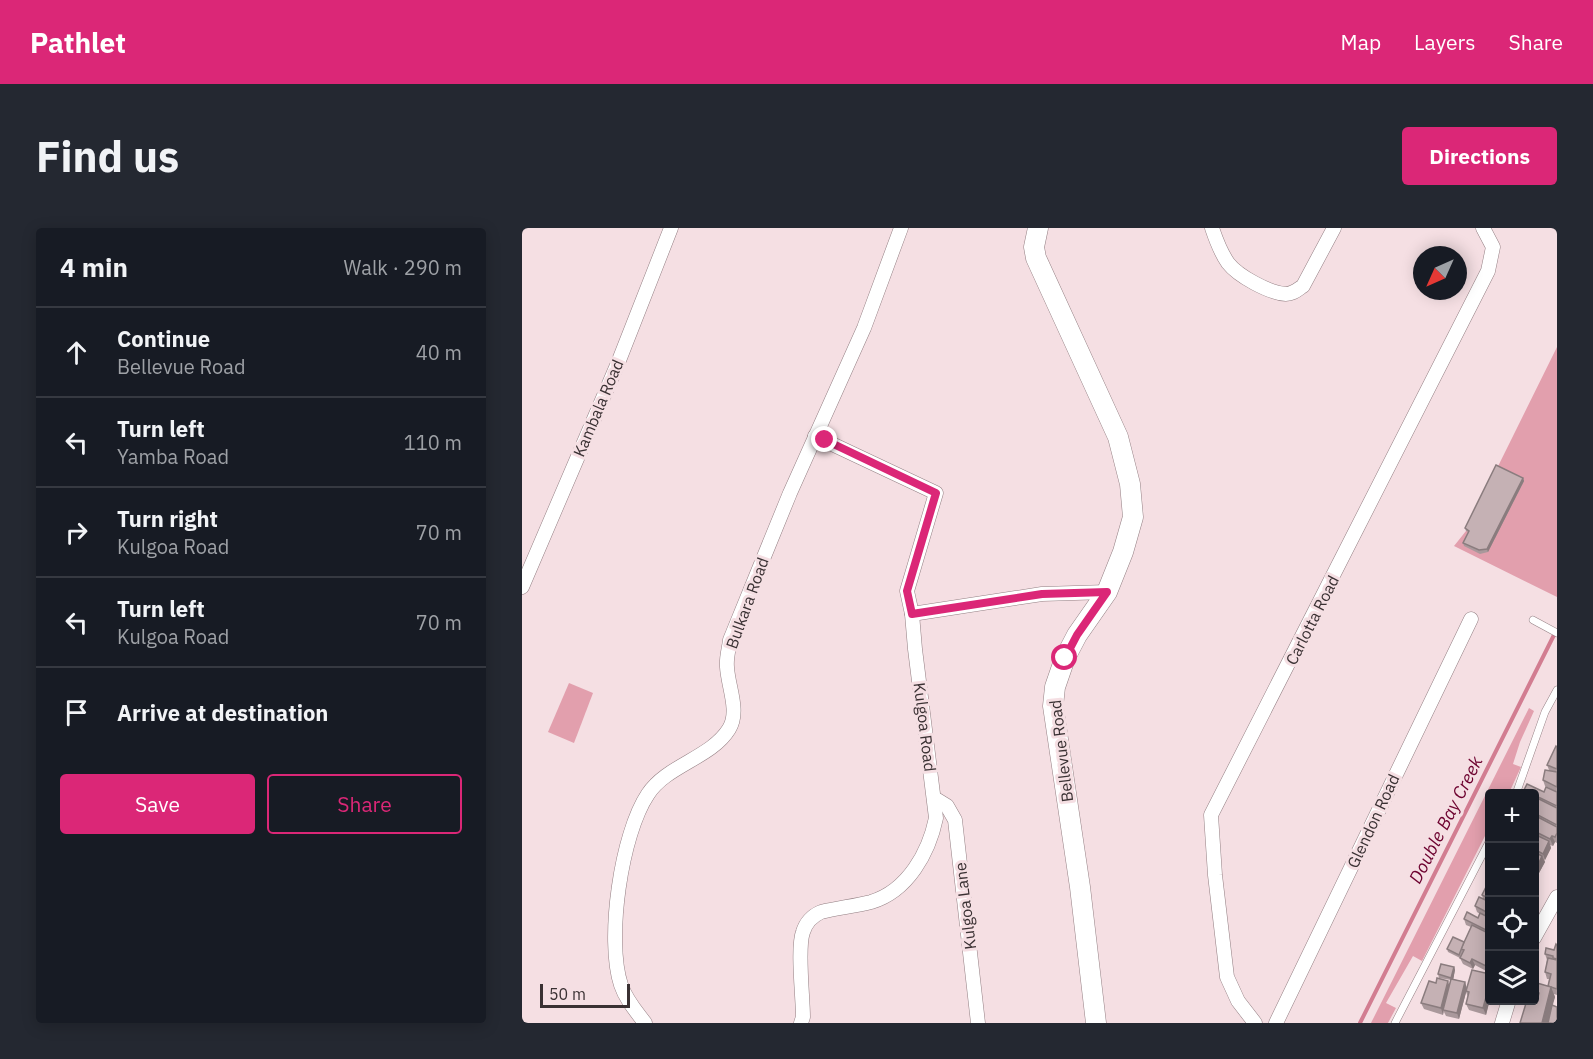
<!DOCTYPE html>
<html lang="en">
<head>
<meta charset="utf-8">
<style>
  :root { --surface:#171b24; --page:#242831; --text:#f1f3f6; --muted:#9ea1a6; --line:#363941; --accent:#db2777 }
  body { margin:0; font-family:"IBM Plex Sans",sans-serif; background:var(--page); color:var(--text) }
  .controls { position:absolute; right:18px; bottom:18px; display:grid; overflow:hidden; border-radius:6px; box-shadow:0 3px 15px #0003 }
  .controls button { width:54px; height:54px; display:grid; place-items:center; padding:0; border:0; border-bottom:2px solid var(--line); background:var(--surface); color:var(--text); font:30px sans-serif }
  .compass { position:absolute; left:891px; top:18px; width:54px; height:54px; border-radius:50%; background:var(--surface); box-shadow:0 3px 15px #0003; rotate:225deg }
  .scale { position:absolute; left:18px; bottom:15px; width:90px; box-sizing:border-box; padding-left:6px; border:3px solid #3a3133; border-top:0; font-size:16px; line-height:21px; white-space:nowrap; color:#3a3133; -webkit-text-stroke:4px #f5dfe3; paint-order:stroke }
  .stop { position:absolute; width:18px; height:18px; margin:-14px; border:4px solid #db2777; border-radius:50%; background:#fff }
  .stop.end { background:#db2777; border-color:#fff; box-shadow:0 2px 6px #0008 }
  .list { margin:0; padding:0; list-style:none }
  h2 { display:flex; justify-content:space-between; align-items:center; height:78px; margin:0; padding:0 24px; font-size:26px }
  h2 small { font-size:20px; font-weight:400; color:var(--muted) }
  .list li { display:grid; grid-template-columns:39px 1fr auto; gap:18px; align-items:center; box-sizing:border-box; height:90px; padding:0 24px; border-top:2px solid var(--line) }
  .list b { display:block; font-size:22px; white-space:nowrap }
  .list p { margin:0; font-size:20px; white-space:nowrap; color:var(--muted) }
  .list em { font-size:20px; font-style:normal; color:var(--muted) }
  .actions { display:flex; gap:12px; padding:18px 24px }
  .actions a { flex:1; padding:14px 0; border:2px solid var(--accent); border-radius:6px; text-align:center; font-size:21px; color:var(--accent) }
  .actions .main { background:var(--accent); color:#fff }
  .icon { flex:none; width:33px; height:33px; fill:none; stroke:currentColor; stroke-width:2; stroke-linecap:round; stroke-linejoin:round }
  .map { position:relative; flex:none; width:1035px; height:795px; overflow:hidden; border-radius:6px }
  header { display:flex; align-items:center; gap:36px; box-sizing:border-box; height:84px; padding:0 30px; background:var(--accent); color:#fff }
  header strong { font-size:28px }
  nav { display:flex; gap:33px; margin-inline-start:auto; font-size:21px }
  .intro { display:flex; align-items:center; justify-content:space-between; box-sizing:border-box; height:144px; padding:0 36px }
  h1 { margin:0; font-size:42px }
  .button { padding:15px 27px; border-radius:6px; background:var(--accent); color:#fff; font-size:21px; font-weight:700 }
  main { display:flex; gap:36px; padding:0 36px }
  aside { flex:1; background:var(--surface); border-radius:6px; box-shadow:0 3px 15px #0003 }
  .map>svg:first-child { display:block }
  .green { fill:#e29fad }
  .lines { fill:none; stroke-linecap:round; stroke-linejoin:round }
  .stream { stroke:#d27d91; stroke-width:4 }
  .lane-casing { stroke:#937f83; stroke-width:8 }
  .street-casing { stroke:#937f83; stroke-width:15 }
  .secondary-casing { stroke:#937f83; stroke-width:21 }
  .lane { stroke:#fff; stroke-width:7 }
  .street { stroke:#fff; stroke-width:14 }
  .secondary { stroke:#fff; stroke-width:20 }
  .wall { fill:#a9989b }
  .shaded-wall { fill:#8a7c7e }
  .building { fill:#c5b1b4; stroke:#8a7c7e; stroke-width:1.5 }
  .route { stroke:#db2777; stroke-width:8 }
  .labels { text-anchor:middle; stroke-width:6; stroke-linejoin:round; paint-order:stroke }
  .street-label { font-size:16px; fill:#3a3133; stroke:#f5dfe3 }
  .water-label { font-size:18px; font-style:italic; fill:#6d022f; stroke:#f5dfe3 }
</style>
</head>
<body>
<header>
<strong>Pathlet</strong>
<nav><a>Map</a><a>Layers</a><a>Share</a></nav>
</header>
<div class="intro"><h1>Find us</h1><a class="button">Directions</a></div>
<main>
<aside>
<h2>4 min<small>Walk · 290 m</small></h2>
<ul class="list">
<li><svg class="icon" aria-label="ahead" viewBox="0 0 24 24"><path d="M12 20V5M6 11l6-6 6 6"/></svg><div><b>Continue</b><p>Bellevue Road</p></div><em>40 m</em></li>
<li><svg class="icon" aria-label="left" viewBox="0 0 24 24"><path d="M17 20v-9H6M10 6l-5 5 5 5"/></svg><div><b>Turn left</b><p>Yamba Road</p></div><em>110 m</em></li>
<li><svg class="icon" aria-label="right" viewBox="0 0 24 24"><path d="M7 20v-9h11M14 6l5 5-5 5"/></svg><div><b>Turn right</b><p>Kulgoa Road</p></div><em>70 m</em></li>
<li><svg class="icon" aria-label="left" viewBox="0 0 24 24"><path d="M17 20v-9H6M10 6l-5 5 5 5"/></svg><div><b>Turn left</b><p>Kulgoa Road</p></div><em>70 m</em></li>
<li><svg class="icon" aria-label="arrive" viewBox="0 0 24 24"><path d="M6 21V4h12l-3 4 3 4H6"/></svg><div><b>Arrive at destination</b></div></li>
</ul>
<div class="actions"><a class="main">Save</a><a>Share</a></div>
</aside>
<div class="map">
<svg width="1035" height="795" viewBox="0 0 1035 795">
  <rect width="100%" height="100%" fill="#f5dfe3"/>
  <g class="green">
    <polygon points="1035,119 1035,369 932,318 944,303"/>
    <polygon points="47,455 71,465 52,515 26,504"/>
    <polygon points="1007,480 1012,483 998,514 991,536 999,539 987,565 968,566 967,600 900,733 891,728 864,775 874,780 866,795 849,795"/>
  </g>
  <g class="lines">
    <polyline class="stream" points="838,795 1033,405"/>
    <g class="lane-casing">
      <g id="lane">
        <polyline points="1011,392 1035,405"/>
        <polyline points="994,566 1023,484 1035,462"/>
        <polyline points="873,795 968,612"/>
      </g>
    </g>
    <g class="street-casing">
      <g id="street">
        <path d="M690,0c4,12 9,25 16,35 10,13 41,30 58,31 7,0 11,-4 17,-8l31,-58"/>
        <polyline points="0,359 96,135 149,0"/>
        <polyline points="390,386 520,366 585,364"/>
        <polyline points="412,570 425,578 433,592 456,795"/>
        <polyline points="1012,710 1035,669"/>
        <path d="M123,795c-9,-12 -19,-23 -24,-38 -15,-45 0,-151 27,-191 19,-29 63,-36 81,-65 11,-18 -1,-42 -2,-62 -1,-9 2,-18 3,-27l60,-147 74,-165 37,-100"/>
        <path d="M279,795l2,-6c0,-20 -6,-69 0,-85 3,-10 9,-16 18,-20 17,-4 34,-6 50,-10 37,-11 58,-50 65,-84l-21,-169 -3,-35 -5,-23 29,-98 -121,-57"/>
        <polyline points="733,795 716,773 705,749 693,647 689,587 966,43 971,19 961,0"/>
        <polyline points="754,795 949,391"/>
        <polyline points="980,795 987,772"/>
      </g>
    </g>
    <g class="secondary-casing">
      <polyline id="secondary" points="516,0 512,19 514,30 596,209 608,256 611,289 601,324 585,364 555,407 543,430 533,459 531,478 558,659 574,795"/>
    </g>
    <use href="#lane" class="lane"/>
    <use href="#street" class="street"/>
    <use href="#secondary" class="secondary"/>
  </g>
  <g class="wall">
    <polygon points="1001,250 1002,253 966,324 958,326 942,318 941,315 946,304 944,303 943,300"/>
    <polygon points="1035,519 1035,564 1023,558 1021,552 1027,542 1025,537"/>
    <polygon points="1002,562 1035,564 1035,615 1033,614 1031,618 1028,617 1029,620 1023,632 1022,631 1023,634 1017,645 1013,643 1016,649 1012,655 1012,566 1003,566"/>
    <polygon points="968,656 968,745 953,737 951,741 941,736 938,730 926,724 925,721 942,714 949,699 944,697 942,691 956,690 958,686 955,684 953,678 961,671 960,667"/>
    <polygon points="1035,717 1035,767 1032,766 1033,769 1030,777 1015,773 1016,771 1013,764 1026,758 1027,751 1025,751 1023,744 1025,732 1023,726 1032,722"/>
    <polygon points="932,739 933,742 931,751 943,754 945,761 968,746 968,771 964,787 947,782 944,776 946,769 944,764 937,791 924,788 922,784 921,787 902,781 899,775 914,755 927,757 929,752 917,750 916,746"/>
  </g>
  <g class="shaded-wall">
    <polygon points="1001,250 1002,253 966,324 965,321"/>
    <polygon points="1030,608 1033,614 1031,618 1028,611"/>
    <polygon points="1027,613 1029,620 1023,632 1021,626"/>
    <polygon points="1020,628 1023,634 1017,645 1015,639"/>
    <polygon points="1013,642 1016,649 1012,655 1012,644"/>
    <polygon points="950,731 953,737 951,741 948,735"/>
    <polygon points="932,739 933,742 931,753 929,750"/>
    <polygon points="926,753 928,760 921,782 921,787 919,780"/>
    <polygon points="943,754 945,761 937,791 935,785"/>
    <polygon points="968,755 968,771 964,787 961,780"/>
    <polygon points="1029,759 1033,769 1026,795 1020,795"/>
  </g>
  <g class="building">
    <polygon points="974,237 1001,250 965,321 957,322 941,315 947,303 943,300"/>
    <polygon points="1034,518 1035,519 1035,541 1025,537"/>
    <polygon points="1023,542 1035,544 1035,559 1021,552"/>
    <polygon points="1005,556 1022,564 1024,559 1035,564 1035,578 1012,567 1012,566 1010,566 1002,562"/>
    <polygon points="1013,569 1035,580 1035,597 1012,585"/>
    <polygon points="1012,587 1035,599 1035,605 1033,609 1030,608 1028,611 1012,603"/>
    <polygon points="1012,606 1027,613 1021,626 1012,621"/>
    <polygon points="1012,624 1020,628 1015,639 1012,637"/>
    <polygon points="966,655 968,656 968,671 960,667"/>
    <polygon points="957,669 968,674 968,686 953,678"/>
    <polygon points="945,684 956,690 958,685 968,690 968,704 942,691"/>
    <polygon points="950,697 968,706 968,724 965,723 964,725 968,727 968,735 966,739 950,731 948,735 938,730 942,722 939,721"/>
    <polygon points="931,709 942,714 937,727 925,721"/>
    <polygon points="1034,716 1035,717 1035,731 1031,730 1031,728 1023,726 1024,720 1032,722"/>
    <polygon points="1026,730 1035,732 1035,761 1026,758 1029,746 1023,744"/>
    <polygon points="919,736 932,739 929,750 916,746"/>
    <polygon points="950,742 968,746 968,755 961,780 944,776 947,764 944,763"/>
    <polygon points="915,750 926,753 919,780 899,775 907,753 914,755"/>
    <polygon points="929,751 943,754 935,785 921,782"/>
    <polygon points="1015,755 1029,759 1020,795 998,795 1005,772 1015,773 1017,765 1013,764"/>
    <polygon points="1030,777 1035,779 1035,795 1026,795"/>
  </g>
  <g class="lines">
    <polyline class="route" points="303,212 414,265 385,363 390,386 520,366 585,364 555,407 543,430"/>
  </g>
  <g class="labels">
    <g class="street-label">
      <text transform="translate(76 180) rotate(-67)" y="6">Kambala Road</text>
      <text transform="translate(225 375) rotate(-70)" y="6">Bulkara Road</text>
      <text transform="translate(790 392) rotate(-63)" y="6">Carlotta Road</text>
      <text transform="translate(403 499) rotate(83)" y="6">Kulgoa Road</text>
      <text transform="translate(539 523) rotate(-97)" y="6">Bellevue Road</text>
      <text transform="translate(851 593) rotate(-65)" y="6">Glendon Road</text>
      <text transform="translate(443 678) rotate(-97)" y="6">Kulgoa Lane</text>
    </g>
    <g class="water-label">
      <text transform="translate(924 592) rotate(-63)" y="6">Double Bay Creek</text>
    </g>
  </g>
</svg>
<div class="controls">
<button>+</button>
<button>−</button>
<button><svg class="icon" aria-label="locate" viewBox="0 0 24 24"><circle cx="12" cy="12" r="6"/><path d="M12 2v4M12 18v4M2 12h4M18 12h4"/></svg></button>
<button><svg class="icon" aria-label="layers" viewBox="0 0 24 24"><path d="M12 4l9 5-9 5-9-5zM3 14l9 5 9-5"/></svg></button>
</div>
<svg class="compass" viewBox="-18 -18 36 36"><path d="M0-13l5 13h-10z" fill="#e53935"/><path d="M0 13l5-13h-10z" fill="#9ea1a6"/></svg>
<div class="scale">50 m</div>
<div class="stop" style="left:543px;top:430px"></div>
<div class="stop end" style="left:303px;top:212px"></div>
</div>
</main>
</body>
</html>
